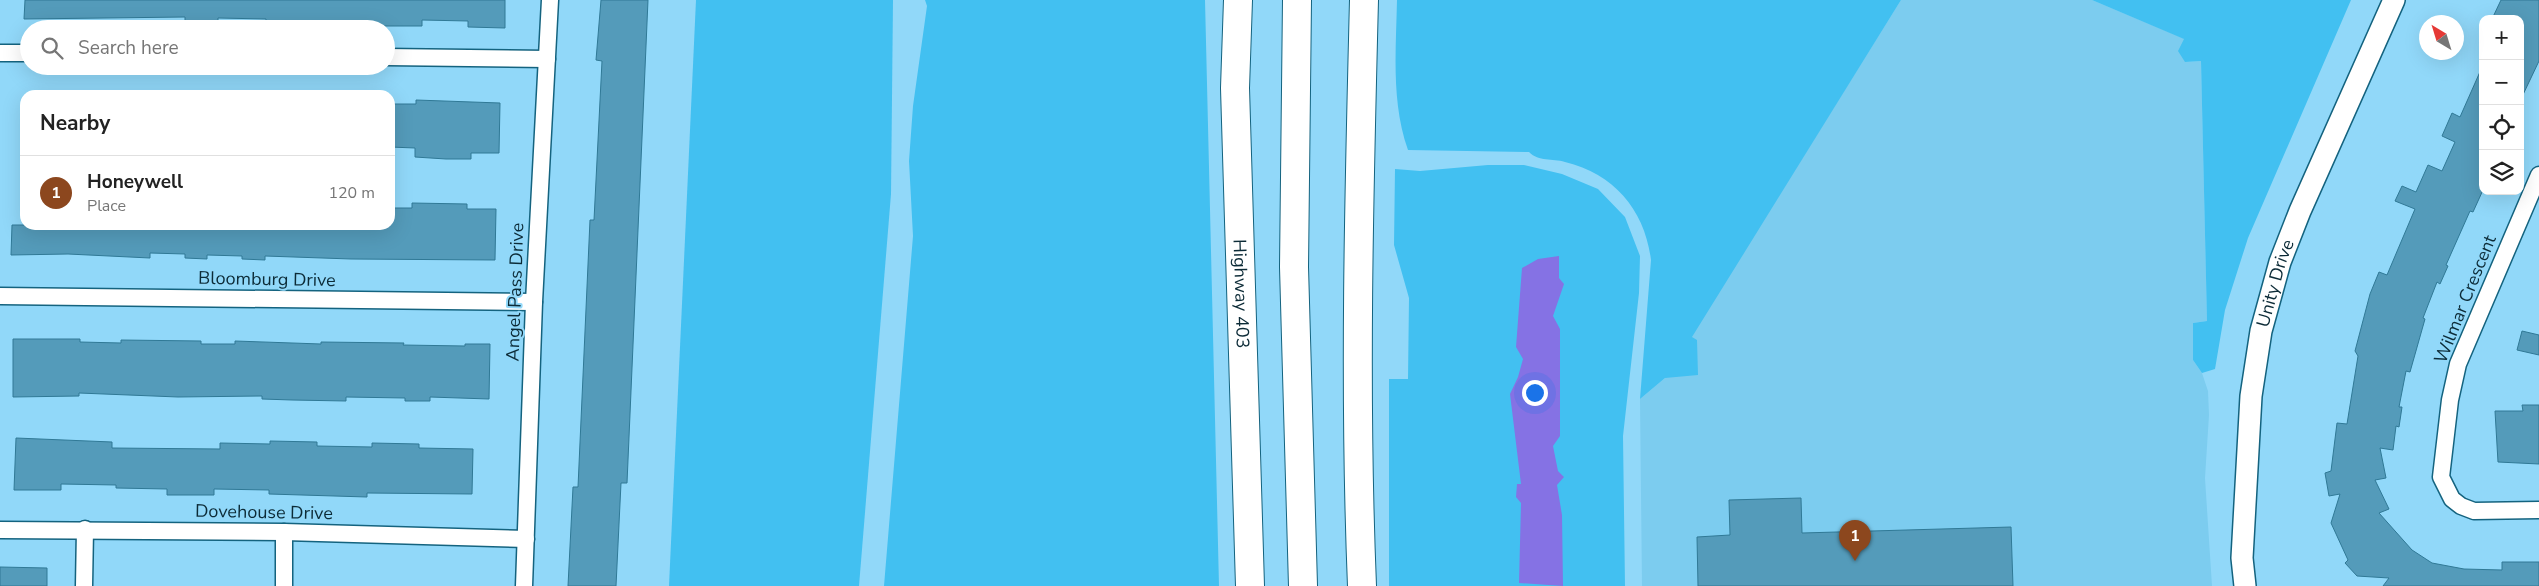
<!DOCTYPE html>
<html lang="en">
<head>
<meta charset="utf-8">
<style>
  :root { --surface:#fff; --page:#f2f2f2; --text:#222; --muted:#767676; --line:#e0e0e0; --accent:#8c471e }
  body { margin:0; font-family:"Nunito Sans",sans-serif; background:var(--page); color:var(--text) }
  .controls { position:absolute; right:15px; top:15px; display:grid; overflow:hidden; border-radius:10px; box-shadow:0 5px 20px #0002 }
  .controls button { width:45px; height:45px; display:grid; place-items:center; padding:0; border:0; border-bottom:1px solid var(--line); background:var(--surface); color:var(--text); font:25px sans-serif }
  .compass { position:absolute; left:2419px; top:15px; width:45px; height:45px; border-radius:50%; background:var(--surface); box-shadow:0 5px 20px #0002; rotate:322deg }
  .you { position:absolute; left:1534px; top:392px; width:18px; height:18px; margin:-12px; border:4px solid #fff; border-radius:50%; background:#1a73e8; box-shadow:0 0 0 8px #1a73e833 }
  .badge { display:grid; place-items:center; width:32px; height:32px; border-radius:50%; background:var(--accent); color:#fff; font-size:16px; font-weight:700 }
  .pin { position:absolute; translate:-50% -41px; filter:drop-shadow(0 1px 2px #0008) }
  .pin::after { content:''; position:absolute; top:26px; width:18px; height:15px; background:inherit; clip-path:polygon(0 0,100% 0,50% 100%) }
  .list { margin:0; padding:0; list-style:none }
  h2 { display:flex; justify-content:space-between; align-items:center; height:65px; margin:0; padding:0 20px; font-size:21px }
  h2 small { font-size:16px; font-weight:400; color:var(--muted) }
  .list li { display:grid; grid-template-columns:32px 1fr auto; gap:15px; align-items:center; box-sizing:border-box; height:75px; padding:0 20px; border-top:1px solid var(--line) }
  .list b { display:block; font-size:19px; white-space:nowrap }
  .list p { margin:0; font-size:16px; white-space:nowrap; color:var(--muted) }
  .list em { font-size:16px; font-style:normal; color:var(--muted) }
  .icon { flex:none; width:28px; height:28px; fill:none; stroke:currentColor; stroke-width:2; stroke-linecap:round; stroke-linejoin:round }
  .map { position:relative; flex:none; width:2539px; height:586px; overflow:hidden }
  .search { position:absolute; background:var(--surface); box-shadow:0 5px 20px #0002; left:20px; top:20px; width:375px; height:55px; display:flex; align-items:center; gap:12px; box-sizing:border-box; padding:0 18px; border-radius:28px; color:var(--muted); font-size:19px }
  .panel { position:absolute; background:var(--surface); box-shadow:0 5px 20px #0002; left:20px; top:90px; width:375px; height:140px; border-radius:15px }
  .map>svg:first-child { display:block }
  .built { fill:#7cccef }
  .green { fill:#42c0f1 }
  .water { fill:#8572e4 }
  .building { fill:#549bba; stroke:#307996 }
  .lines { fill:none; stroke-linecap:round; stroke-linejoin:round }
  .minor-casing { stroke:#14637f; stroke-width:19 }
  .tertiary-casing { stroke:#14637f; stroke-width:24 }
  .motorway-casing { stroke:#14637f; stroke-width:30 }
  .minor { stroke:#fff; stroke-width:16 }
  .tertiary { stroke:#fff; stroke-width:21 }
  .motorway { stroke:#fff; stroke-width:28 }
  .labels { text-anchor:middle; stroke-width:4; stroke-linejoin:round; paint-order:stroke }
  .street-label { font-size:18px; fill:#0c2b37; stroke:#91d8f9 }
</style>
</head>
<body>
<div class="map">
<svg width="2539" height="586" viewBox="0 0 2539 586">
  <rect width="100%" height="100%" fill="#91d8f9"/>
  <polygon class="built" points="1901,0 2092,0 2185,39 2185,62 2201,61 2207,321 2193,323 2193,360 2202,373 2208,391 2209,415 2205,478 2212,586 1642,586 1640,399 1665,378"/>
  <g class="green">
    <polygon points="696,0 893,0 891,194 859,586 669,586"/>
    <polygon points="925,0 1205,0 1219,586 884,586 913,236 909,161 913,106 927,6"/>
    <path d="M1397,0h504l-209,337 5,3 1,35 -33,3 -25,21 11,-139c-6,-49 -36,-86 -86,-98 -13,-4 -26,0 -36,-10l-121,-2c-17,-48 -12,-100 -11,-150z"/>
    <polygon points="2092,0 2351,0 2248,238 2225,310 2215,369 2202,373 2193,360 2193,323 2207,321 2201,61 2185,62 2178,51 2184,39"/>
    <polygon points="1488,165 1524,165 1562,174 1598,189 1625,217 1640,256 1639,293 1623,436 1625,586 1389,586 1389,379 1408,379 1409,298 1394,245 1395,169 1420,171"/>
  </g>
  <polygon class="water" points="1559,256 1559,278 1564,284 1553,316 1560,329 1560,436 1553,446 1558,471 1564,477 1557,485 1562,515 1563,586 1519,583 1521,503 1516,497 1517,484 1521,484 1510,394 1518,377 1523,359 1516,347 1522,268 1538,259"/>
  <g class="building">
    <polygon points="25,0 505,0 505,28 468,27 468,21 422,20 422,26 346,26 346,23 266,22 266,19 218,18 218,22 185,22 185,17 24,19"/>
    <polygon points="601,0 648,0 627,483 621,483 616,586 568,586 573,487 578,487 590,220 594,220 602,61 596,60"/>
    <polygon points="2501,0 2539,0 2539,61 2520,101 2520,19 2492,19"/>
    <polygon points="2483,65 2483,190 2473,212 2470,211 2446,265 2448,266 2440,284 2437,282 2423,318 2425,319 2410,372 2406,371 2399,407 2402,407 2399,427 2396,426 2393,450 2380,448 2386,478 2375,480 2389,509 2379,513 2412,550 2432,563 2464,569 2502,570 2502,562 2539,562 2539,586 2383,586 2389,578 2357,576 2345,563 2348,560 2331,523 2340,494 2329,496 2325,473 2331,471 2337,423 2347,424 2358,356 2355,351 2370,294 2379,272 2387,275 2415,209 2395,201 2402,186 2416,192 2428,165 2442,171 2455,142 2442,136 2452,113 2460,117"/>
    <polygon points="416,100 500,103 499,153 471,153 471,159 446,159 415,157 415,148 390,147 390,104 416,104"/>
    <polygon points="412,203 467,204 467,209 496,209 495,260 351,259 265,256 265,260 242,259 242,256 207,255 207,259 185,258 185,254 150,253 150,258 68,254 11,255 12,225 390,225 390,208 412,208"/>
    <polygon points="2522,331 2539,335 2539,355 2517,350"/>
    <polygon points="13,339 80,339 80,342 121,343 121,340 201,341 201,344 235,344 235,341 321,344 321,342 404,343 403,345 465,346 465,344 490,344 489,399 430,397 430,401 405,401 405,398 346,397 346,401 292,400 262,399 262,396 178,397 79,393 79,396 13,397"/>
    <polygon points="2522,405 2539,405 2539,464 2498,462 2495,411 2523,411"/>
    <polygon points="16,438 112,442 112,448 220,449 220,443 270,444 270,441 317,442 317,446 372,447 372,443 419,444 419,448 473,449 472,494 367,493 367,497 269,494 269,490 214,489 214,495 167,495 167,489 116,488 116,485 61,484 61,490 14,490"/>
    <polygon points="1801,498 1802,533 2011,527 2013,586 1698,586 1697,537 1730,535 1729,500"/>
    <polygon points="0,567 47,568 47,586 0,586"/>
  </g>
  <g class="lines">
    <g class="minor-casing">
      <g id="minor">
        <polyline points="0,53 29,53"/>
        <polyline points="386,57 547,59"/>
        <polyline points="2539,175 2458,364 2450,400 2441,477 2452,499 2461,506 2474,511 2539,510"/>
        <polyline points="0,296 534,302"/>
        <polyline points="0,530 284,532 526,539"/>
        <polyline points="84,586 85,529"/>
        <polyline points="284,586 284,532"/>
        <polyline points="524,586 534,302 550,0"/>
      </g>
    </g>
    <g class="tertiary-casing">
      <g id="tertiary">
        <path id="s1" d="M2245,586l-3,-28 9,-162 10,-65 19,-69 20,-51 94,-211"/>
      </g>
    </g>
    <g class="motorway-casing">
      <g id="motorway">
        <path id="s2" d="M1238,0l-3,88 15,498"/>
        <polyline points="1297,0 1294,267 1303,586"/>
        <path d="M1362,586c-8,-195 -3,-391 2,-586"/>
      </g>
    </g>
    <use href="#minor" class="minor"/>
    <use href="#tertiary" class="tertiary"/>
    <use href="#motorway" class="motorway"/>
  </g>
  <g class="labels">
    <g class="street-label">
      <text transform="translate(267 279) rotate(1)" y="6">Bloomburg Drive</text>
      <text dy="6" stroke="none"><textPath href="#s1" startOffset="306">Unity Drive</textPath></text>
      <text transform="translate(515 292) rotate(-88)" y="6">Angel Pass Drive</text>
      <text dy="6" stroke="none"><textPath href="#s2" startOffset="294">Highway 403</textPath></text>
      <text transform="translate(2465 299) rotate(-68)" y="6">Wilmar Crescent</text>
      <text transform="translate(264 512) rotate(1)" y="6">Dovehouse Drive</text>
    </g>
  </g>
</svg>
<div class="controls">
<button>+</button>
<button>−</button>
<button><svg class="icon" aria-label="locate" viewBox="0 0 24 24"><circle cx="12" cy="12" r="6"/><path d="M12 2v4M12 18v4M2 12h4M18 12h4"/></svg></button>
<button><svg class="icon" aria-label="layers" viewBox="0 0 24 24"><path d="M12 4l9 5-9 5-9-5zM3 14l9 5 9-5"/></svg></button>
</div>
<svg class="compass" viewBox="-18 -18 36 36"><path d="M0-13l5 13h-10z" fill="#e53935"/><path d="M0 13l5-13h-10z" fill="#767676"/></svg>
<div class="you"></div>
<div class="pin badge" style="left:1855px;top:561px">1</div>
<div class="search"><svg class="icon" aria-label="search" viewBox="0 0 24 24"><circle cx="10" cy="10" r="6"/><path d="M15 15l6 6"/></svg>Search here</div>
<section class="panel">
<h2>Nearby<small></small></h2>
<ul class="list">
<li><span class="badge">1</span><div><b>Honeywell</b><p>Place</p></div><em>120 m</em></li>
</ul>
</section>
</div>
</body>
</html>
